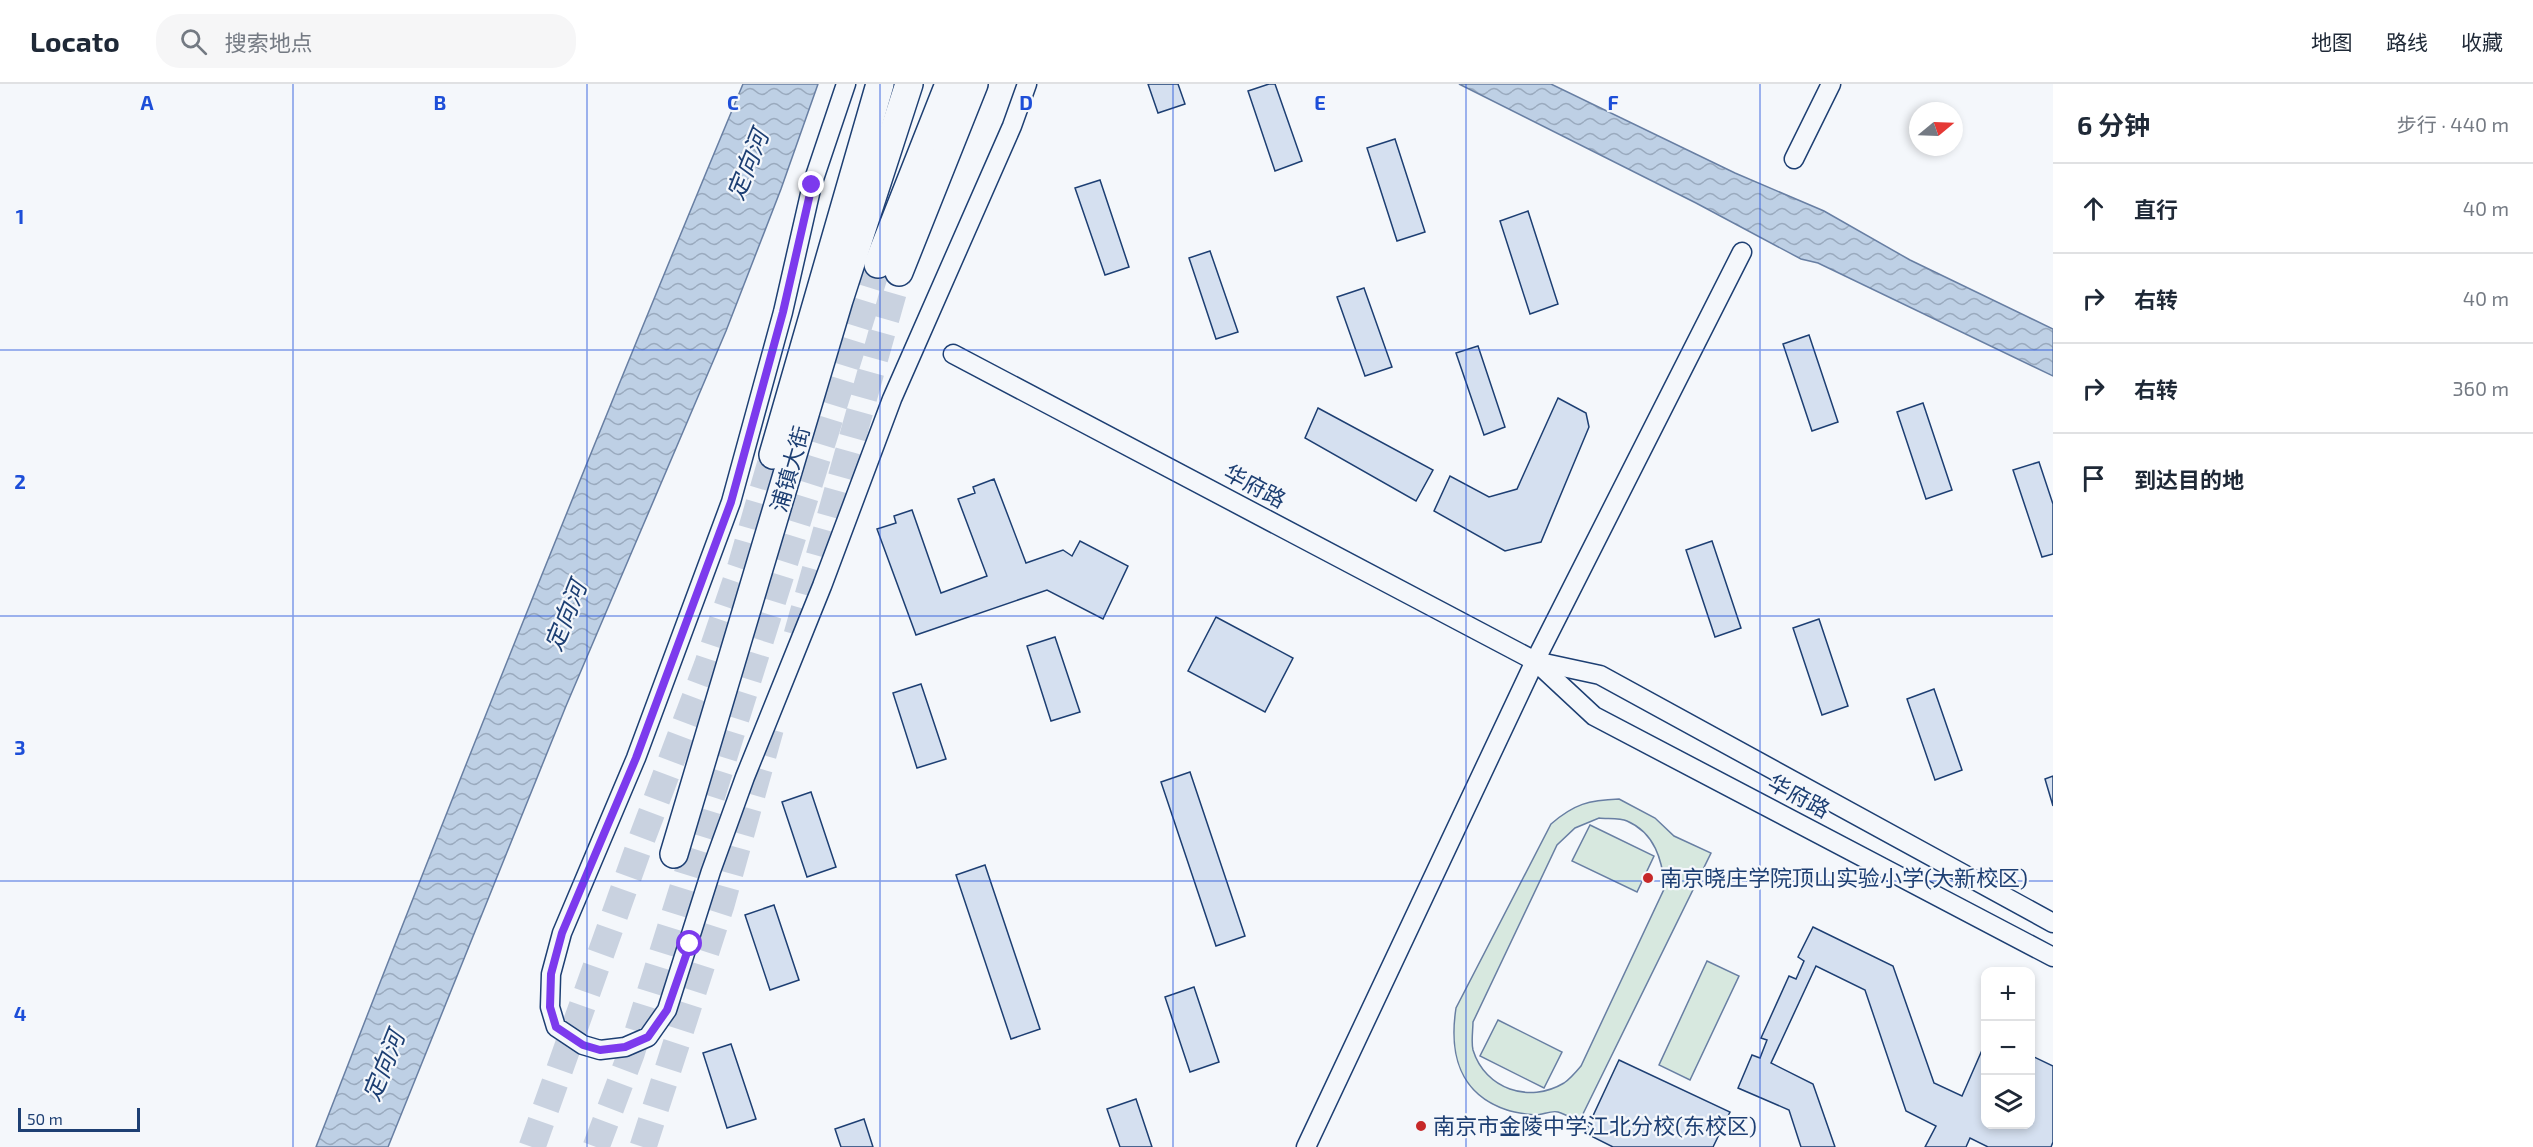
<!DOCTYPE html>
<html lang="zh">
<head>
<meta charset="utf-8">
<style>
  :root { --surface:#fff; --page:#f6f6f7; --text:#1f2937; --muted:#747a83; --line:#e0e1e3 }
  body { margin:0; font-family:"Exo 2","Noto Sans SC",sans-serif; background:var(--page); color:var(--text) }
  .controls { position:absolute; right:18px; bottom:18px; display:grid; overflow:hidden; border-radius:12px; box-shadow:0 3px 9px #0003 }
  .controls button { width:54px; height:54px; display:grid; place-items:center; padding:0; border:0; border-bottom:2px solid var(--line); background:var(--surface); color:var(--text); font:30px sans-serif }
  .compass { position:absolute; left:1909px; top:18px; width:54px; height:54px; border-radius:50%; background:var(--surface); box-shadow:0 3px 9px #0003; rotate:71deg }
  .scale { position:absolute; left:18px; bottom:15px; width:122px; box-sizing:border-box; padding-left:6px; border:3px solid #1d3f73; border-top:0; font-size:16px; line-height:21px; white-space:nowrap; color:#1d3f73; -webkit-text-stroke:4px #f4f7fb; paint-order:stroke }
  .stop { position:absolute; width:18px; height:18px; margin:-14px; border:4px solid #7c3aed; border-radius:50%; background:#fff }
  .stop.end { background:#7c3aed; border-color:#fff; box-shadow:0 2px 6px #0008 }
  .list { margin:0; padding:0; list-style:none }
  h2 { display:flex; justify-content:space-between; align-items:center; height:78px; margin:0; padding:0 24px; font-size:26px }
  h2 small { font-size:20px; font-weight:400; color:var(--muted) }
  .list li { display:grid; grid-template-columns:39px 1fr auto; gap:18px; align-items:center; box-sizing:border-box; height:90px; padding:0 24px; border-top:2px solid var(--line) }
  .list b { display:block; font-size:22px; white-space:nowrap }
  .list em { font-size:20px; font-style:normal; color:var(--muted) }
  .icon { flex:none; width:33px; height:33px; fill:none; stroke:currentColor; stroke-width:2; stroke-linecap:round; stroke-linejoin:round }
  .map { position:relative; flex:none; width:2053px; height:1063px; overflow:hidden }
  header { display:flex; align-items:center; gap:36px; box-sizing:border-box; height:84px; padding:0 30px; background:var(--surface); border-bottom:2px solid var(--line) }
  header strong { font-size:28px }
  nav { display:flex; gap:33px; margin-inline-start:auto; font-size:21px }
  .search { width:420px; height:54px; background:var(--page); display:flex; align-items:center; gap:15px; box-sizing:border-box; padding:0 21px; border-radius:24px; color:var(--muted); font-size:22px }
  main { display:flex }
  aside { flex:1; background:var(--surface) }
  .map>svg:first-child { display:block }
  .grass { fill:#d7e8df; stroke:#687fa3; stroke-width:1.5; fill-rule:evenodd }
  .water { fill:url(#water-waves); stroke:#687fa3; stroke-width:1.5 }
  .building { fill:#d5e0f0; stroke:#1d3f73; stroke-width:1.5 }
  .lines { fill:none; stroke-linecap:round; stroke-linejoin:round }
  .highway-tunnel { stroke:#c9d2e0; stroke-width:27; stroke-dasharray:27 14; stroke-linecap:butt }
  .minor-casing { stroke:#1d3f73; stroke-width:21 }
  .highway-casing { stroke:#1d3f73; stroke-width:30 }
  .minor { stroke:#f4f7fb; stroke-width:18 }
  .highway { stroke:#f4f7fb; stroke-width:27 }
  .route { stroke:#7c3aed; stroke-width:8 }
  .grid { fill:none; stroke:#1d4ed8; stroke-width:1.5; stroke-opacity:0.55 }
  .poi-dot { fill:#c62828; stroke:#f4f7fb; stroke-width:2 }
  .labels { text-anchor:middle; stroke-width:4.5; stroke-linejoin:round; paint-order:stroke }
  .street-label { font-size:22px; fill:#1d3f73; stroke:#f4f7fb }
  .poi-label { font-size:22px; fill:#1d3f73; stroke:#f4f7fb; text-anchor:start }
  .water-label { font-size:24px; font-style:italic; fill:#1d3f73; stroke:#f4f7fb }
  .grid-label { font-size:20px; text-anchor:middle; font-weight:bold; fill:#1d4ed8; stroke:#f4f7fb; stroke-width:4.5; stroke-linejoin:round; paint-order:stroke }
</style>
</head>
<body>
<header>
<strong>Locato</strong>
<div class="search"><svg class="icon" aria-label="search" viewBox="0 0 24 24"><circle cx="10" cy="10" r="6"/><path d="M15 15l6 6"/></svg>搜索地点</div>
<nav><a>地图</a><a>路线</a><a>收藏</a></nav>
</header>
<main>
<div class="map">
<svg width="2053" height="1063" viewBox="0 0 2053 1063">
  <defs>
    <pattern id="water-waves" width="16" height="10" patternUnits="userSpaceOnUse" patternTransform="scale(1.5)"><rect width="16" height="10" fill="#bed0e5"/><path d="M0 5q4-4 8 0t8 0" fill="none" stroke="#9aaabe"/></pattern>
  </defs>
  <rect width="100%" height="100%" fill="#f4f7fb"/>
  <g class="grass">
    <path d="M1619,715l36,19 19,18 37,17 -132,269c-6,-3 -14,-8 -21,-10 -7,-2 -15,3 -23,3 -8,-1 -20,-2 -28,-5 -48,-16 -58,-57 -51,-102l95,-184c23,-20 38,-24 68,-25zM1599,734c8,1 21,0 28,3 28,12 35,39 38,66l-84,179c-5,6 -11,13 -17,17 -35,21 -79,6 -91,-33 -2,-8 0,-20 0,-28l84,-177 18,-17z"/>
    <polygon points="1590,741 1654,772 1637,808 1572,777"/>
    <polygon points="1707,877 1739,892 1690,996 1659,981"/>
    <polygon points="1498,936 1562,968 1544,1004 1480,972"/>
  </g>
  <g class="water">
    <path d="M743,0h75l-37,105 -55,142 -160,375 -178,441h-72c138,-356 280,-711 427,-1063z"/>
    <polygon points="1459,0 1551,0 1735,89 1824,127 1910,176 2053,245 2053,292 1818,179 1801,175 1696,119"/>
  </g>
  <g class="building">
    <polygon points="1148,0 1178,0 1185,20 1158,29"/>
    <polygon points="1269,0 1275,0 1302,77 1275,87 1248,7"/>
    <polygon points="1395,55 1425,148 1397,157 1367,64"/>
    <polygon points="1100,96 1129,183 1105,191 1075,104"/>
    <polygon points="1528,127 1558,220 1530,230 1500,137"/>
    <polygon points="1210,167 1238,248 1216,255 1189,174"/>
    <polygon points="1364,204 1392,283 1365,292 1337,213"/>
    <polygon points="1809,251 1838,338 1812,347 1783,260"/>
    <polygon points="1478,262 1505,343 1484,351 1456,269"/>
    <polygon points="1558,314 1586,329 1589,343 1541,458 1505,467 1434,427 1450,392 1489,413 1517,405"/>
    <polygon points="1923,319 1952,406 1926,415 1897,328"/>
    <polygon points="1318,324 1433,386 1416,417 1305,354"/>
    <polygon points="2039,378 2053,420 2053,470 2042,473 2013,386"/>
    <polygon points="994,395 1026,479 1063,466 1072,472 1080,457 1128,482 1103,535 1047,506 916,551 877,445 896,439 894,432 912,426 941,509 987,492 958,415 975,409 973,403"/>
    <polygon points="1712,457 1741,544 1715,553 1686,466"/>
    <polygon points="1216,533 1293,574 1265,628 1188,587"/>
    <polygon points="1819,535 1848,622 1822,631 1793,544"/>
    <polygon points="1055,553 1080,628 1051,637 1027,562"/>
    <polygon points="921,600 946,675 917,684 893,609"/>
    <polygon points="1934,605 1962,686 1935,696 1907,615"/>
    <polygon points="1190,688 1245,852 1216,862 1161,698"/>
    <polygon points="2053,692 2053,722 2045,695"/>
    <polygon points="811,708 836,783 807,793 782,718"/>
    <polygon points="985,781 1040,945 1011,955 956,791"/>
    <polygon points="774,821 799,896 770,906 745,831"/>
    <polygon points="1813,843 1893,882 1934,999 1962,1012 1986,957 1986,1040 2030,1040 2030,971 2053,982 2053,1058 2051,1063 1988,1063 1970,1054 1966,1063 1925,1063 1936,1042 1906,1027 1865,906 1816,882 1771,979 1813,1000 1835,1063 1801,1063 1789,1026 1738,1004 1752,971 1760,974 1767,956 1761,954 1789,892 1796,895 1804,877 1798,873"/>
    <polygon points="1194,903 1219,978 1190,988 1165,913"/>
    <polygon points="731,960 756,1035 727,1044 703,969"/>
    <polygon points="1619,976 1730,1028 1713,1063 1613,1063 1585,1049"/>
    <polygon points="1136,1015 1152,1063 1120,1063 1107,1025"/>
    <polygon points="864,1035 873,1063 841,1063 835,1045"/>
  </g>
  <g class="lines">
    <g class="highway-tunnel">
      <polyline points="797,551 899,188"/>
      <polyline points="532,1063 641,757 707,582 741,482 773,371"/>
      <polyline points="596,1063 631,970 878,180"/>
      <polyline points="643,1063 721,821 772,639"/>
    </g>
    <g class="minor-casing">
      <g id="minor">
        <polyline points="846,0 812,101 783,228 731,418 636,674 562,849 551,890 550,923 556,943 583,961 600,966 625,963 648,953 667,926 711,787 745,693 822,502 892,315 1012,42 1027,0"/>
        <polyline points="1794,75 1831,0"/>
        <polyline points="953,270 1535,577 1600,591 2053,839"/>
        <polyline points="1536,578 1594,632 2053,873"/>
        <polyline points="1306,1063 1535,577 1742,168"/>
      </g>
    </g>
    <g class="highway-casing">
      <g id="highway">
        <polyline points="878,180 949,0"/>
        <polyline points="899,188 974,0"/>
        <polyline points="773,371 880,0"/>
        <polyline points="674,770 839,216 909,0"/>
      </g>
    </g>
    <use href="#minor" class="minor"/>
    <use href="#highway" class="highway"/>
  </g>
  <g class="lines">
    <polyline class="route" points="690,860 667,926 648,953 625,963 600,966 583,961 556,943 550,923 551,890 562,849 636,674 731,418 783,228 812,101"/>
  </g>
  <path class="grid" d="M293,0v1063M587,0v1063M880,0v1063M1173,0v1063M1466,0v1063M1760,0v1063M0,266h2053M0,532h2053M0,797h2053"/>
  <g class="poi-dot">
    <circle cx="1648" cy="794" r="6"/>
    <circle cx="1421" cy="1042" r="6"/>
  </g>
  <g class="labels">
    <g class="street-label">
      <text transform="translate(790 385) rotate(-74)" y="8">浦镇大街</text>
      <text transform="translate(1255 402) rotate(28)" y="8">华府路</text>
      <text transform="translate(1799 712) rotate(28)" y="8">华府路</text>
    </g>
    <g class="poi-label">
      <text x="1660" y="802">南京晓庄学院顶山实验小学(大新校区)</text>
      <text x="1433" y="1050">南京市金陵中学江北分校(东校区)</text>
    </g>
    <g class="water-label">
      <text transform="translate(748 81) rotate(-68)" y="8">定向河</text>
      <text transform="translate(566 532) rotate(-68)" y="8">定向河</text>
      <text transform="translate(384 982) rotate(-68)" y="8">定向河</text>
    </g>
  </g>
  <g class="grid-label">
    <text x="147" y="26">A</text>
    <text x="440" y="26">B</text>
    <text x="733" y="26">C</text>
    <text x="1026" y="26">D</text>
    <text x="1320" y="26">E</text>
    <text x="1613" y="26">F</text>
    <text x="20" y="140">1</text>
    <text x="20" y="405">2</text>
    <text x="20" y="671">3</text>
    <text x="20" y="937">4</text>
  </g>
</svg>
<div class="controls">
<button>+</button>
<button>−</button>
<button><svg class="icon" aria-label="layers" viewBox="0 0 24 24"><path d="M12 4l9 5-9 5-9-5zM3 14l9 5 9-5"/></svg></button>
</div>
<svg class="compass" viewBox="-18 -18 36 36"><path d="M0-13l5 13h-10z" fill="#e53935"/><path d="M0 13l5-13h-10z" fill="#747a83"/></svg>
<div class="scale">50 m</div>
<div class="stop" style="left:690px;top:860px"></div>
<div class="stop end" style="left:812px;top:101px"></div>
</div>
<aside>
<h2>6 分钟<small>步行 · 440 m</small></h2>
<ul class="list">
<li><svg class="icon" aria-label="ahead" viewBox="0 0 24 24"><path d="M12 20V5M6 11l6-6 6 6"/></svg><div><b>直行</b></div><em>40 m</em></li>
<li><svg class="icon" aria-label="right" viewBox="0 0 24 24"><path d="M7 20v-9h11M14 6l5 5-5 5"/></svg><div><b>右转</b></div><em>40 m</em></li>
<li><svg class="icon" aria-label="right" viewBox="0 0 24 24"><path d="M7 20v-9h11M14 6l5 5-5 5"/></svg><div><b>右转</b></div><em>360 m</em></li>
<li><svg class="icon" aria-label="arrive" viewBox="0 0 24 24"><path d="M6 21V4h12l-3 4 3 4H6"/></svg><div><b>到达目的地</b></div></li>
</ul>
</aside>
</main>
</body>
</html>
